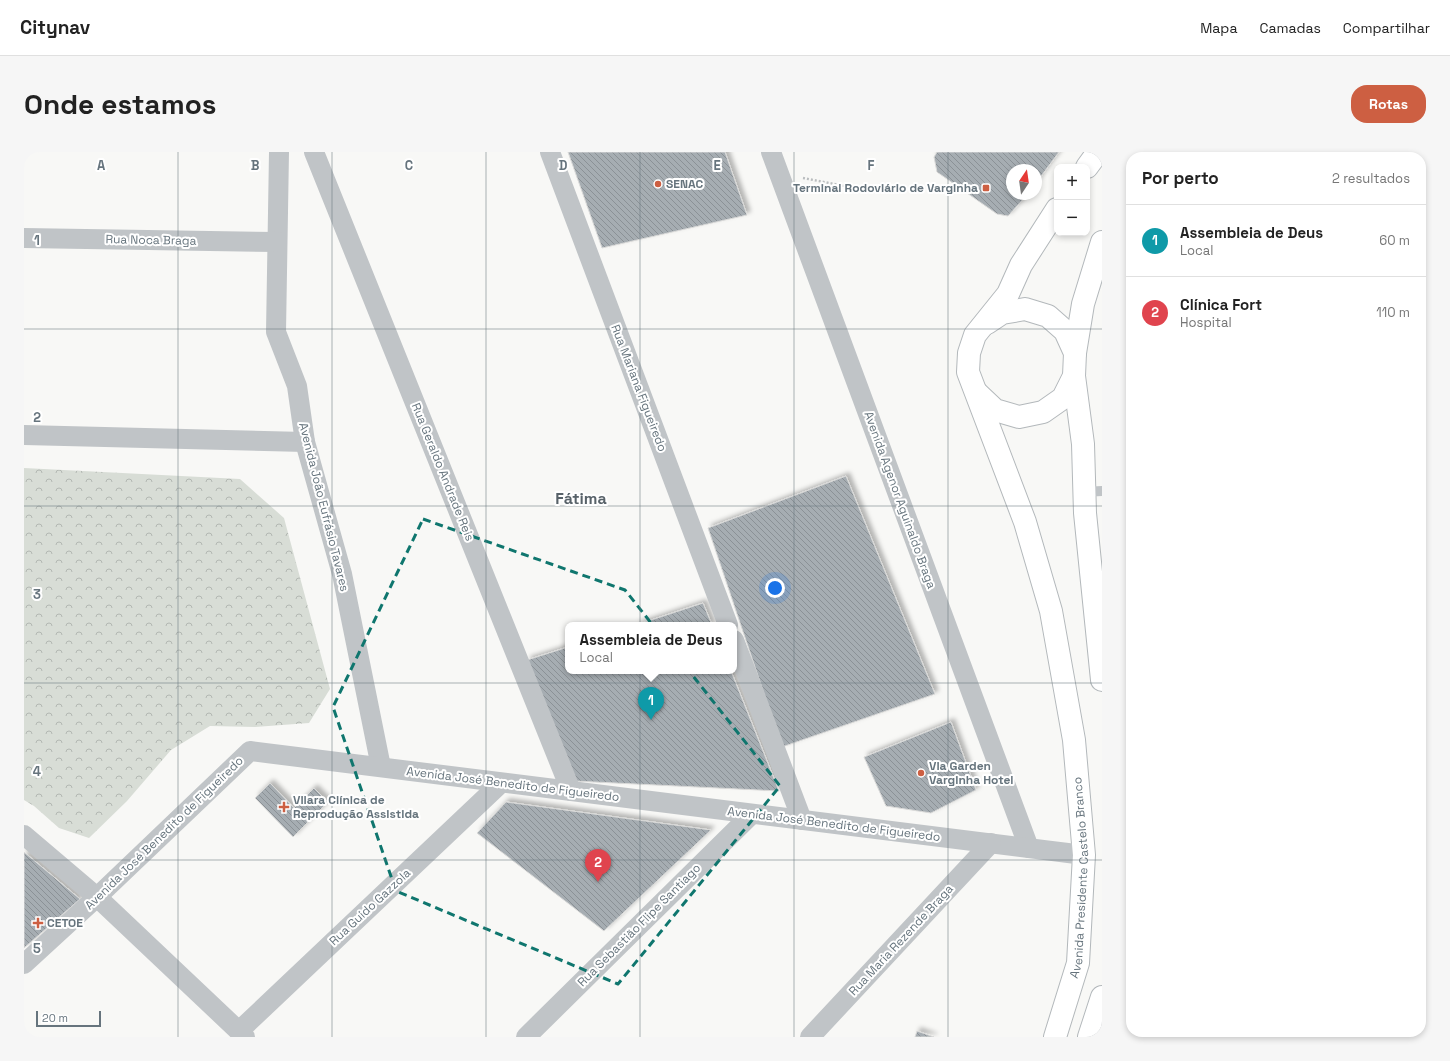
<!DOCTYPE html>
<html lang="pt">
<head>
<meta charset="utf-8">
<style>
  :root { --surface:#fff; --page:#f6f6f6; --text:#222; --muted:#767676; --line:#e0e0e0; --accent:#cd5f42 }
  body { margin:0; font-family:"Space Grotesk",sans-serif; background:var(--page); color:var(--text) }
  .controls { position:absolute; right:12px; top:12px; display:grid; overflow:hidden; border-radius:8px; box-shadow:0 2px 6px #0003 }
  .controls button { width:36px; height:36px; display:grid; place-items:center; padding:0; border:0; border-bottom:1px solid var(--line); background:var(--surface); color:var(--text); font:20px sans-serif }
  .compass { position:absolute; left:982px; top:12px; width:36px; height:36px; border-radius:50%; background:var(--surface); box-shadow:0 2px 6px #0003; rotate:13deg }
  .scale { position:absolute; left:12px; bottom:10px; width:65px; box-sizing:border-box; padding-left:4px; border:2px solid #66747d; border-top:0; font-size:11px; line-height:14px; white-space:nowrap; color:#66747d; -webkit-text-stroke:3px #fff; paint-order:stroke }
  .you { position:absolute; left:751px; top:436px; width:14px; height:14px; margin:-10px; border:3px solid #fff; border-radius:50%; background:#1a73e8; box-shadow:0 0 0 6px #1a73e833 }
  .badge { display:grid; place-items:center; width:26px; height:26px; border-radius:50%; background:var(--accent); color:#fff; font-size:13px; font-weight:700 }
  .pin { position:absolute; translate:-50% -33px; filter:drop-shadow(0 1px 2px #0008) }
  .pin::after { content:''; position:absolute; top:21px; width:14px; height:12px; background:inherit; clip-path:polygon(0 0,100% 0,50% 100%) }
  .popup { position:absolute; left:541px; top:470px; width:172px; height:52px; box-sizing:border-box; display:grid; place-content:center; border-radius:8px; background:var(--surface); filter:drop-shadow(0 1px 3px #0005); font-size:13px; white-space:nowrap; color:var(--muted) }
  .popup b { font-size:15px; color:var(--text) }
  .popup::after { content:''; position:absolute; left:50%; top:100%; margin-left:-8px; border:8px solid transparent; border-top-color:var(--surface) }
  .list { margin:0; padding:0; list-style:none }
  h2 { display:flex; justify-content:space-between; align-items:center; height:52px; margin:0; padding:0 16px; font-size:17px }
  h2 small { font-size:13px; font-weight:400; color:var(--muted) }
  .list li { display:grid; grid-template-columns:26px 1fr auto; gap:12px; align-items:center; box-sizing:border-box; height:72px; padding:0 16px; border-top:1px solid var(--line) }
  .list b { display:block; font-size:15px; white-space:nowrap }
  .list p { margin:0; font-size:13px; white-space:nowrap; color:var(--muted) }
  .list em { font-size:13px; font-style:normal; color:var(--muted) }
  .map { position:relative; flex:none; width:1078px; height:885px; overflow:hidden; border-radius:16px }
  header { display:flex; align-items:center; gap:24px; box-sizing:border-box; height:56px; padding:0 20px; background:var(--surface); border-bottom:1px solid var(--line) }
  header strong { font-size:19px }
  nav { display:flex; gap:22px; margin-inline-start:auto; font-size:14px }
  .intro { display:flex; align-items:center; justify-content:space-between; box-sizing:border-box; height:96px; padding:0 24px }
  h1 { margin:0; font-size:28px }
  .button { padding:10px 18px; border-radius:16px; background:var(--accent); color:#fff; font-size:14px; font-weight:700 }
  main { display:flex; gap:24px; padding:0 24px }
  aside { flex:1; background:var(--surface); border-radius:16px; box-shadow:0 2px 6px #0003 }
  .map>svg:first-child { display:block }
  .forest { fill:url(#forest-crowns) }
  .building { fill:url(#building-back-hatch); stroke:#dadad9; filter:url(#shadow) }
  .lines { fill:none; stroke-linecap:round; stroke-linejoin:round }
  .secondary-casing { stroke:#b3b8bb; stroke-width:24 }
  .path { stroke:#babdbf; stroke-width:2.5; stroke-dasharray:2 2; stroke-linecap:butt }
  .lane { stroke:#c0c4c7; stroke-width:10 }
  .street { stroke:#c0c4c7; stroke-width:20 }
  .secondary { stroke:#fff; stroke-width:22 }
  .marked { fill:none; stroke:#0f766e; stroke-width:3; stroke-dasharray:8 5; stroke-linejoin:round }
  .grid { fill:none; stroke:#66747d; stroke-width:1; stroke-opacity:0.55 }
  .poi-dot { fill:#cd5f42; stroke:#fff; stroke-width:1.5 }
  .labels { text-anchor:middle; stroke-width:4; stroke-linejoin:round; paint-order:stroke }
  .poi-label { font-size:12px; font-weight:bold; fill:#66747d; stroke:#fff; text-anchor:start }
  .street-label { font-size:12px; fill:#66747d; stroke:#fff }
  .district-label { font-size:16px; font-weight:bold; fill:#586269; stroke:#fff }
  .grid-label { font-size:13px; text-anchor:middle; font-weight:bold; fill:#66747d; stroke:#fff; stroke-width:4; stroke-linejoin:round; paint-order:stroke }
</style>
</head>
<body>
<header>
<strong>Citynav</strong>
<nav><a>Mapa</a><a>Camadas</a><a>Compartilhar</a></nav>
</header>
<div class="intro"><h1>Onde estamos</h1><a class="button">Rotas</a></div>
<main>
<div class="map">
<svg width="1078" height="885" viewBox="0 0 1078 885">
  <defs>
    <pattern id="forest-crowns" width="20" height="18" patternUnits="userSpaceOnUse"><rect width="20" height="18" fill="#d8ddd6"/><path d="M2 6a3 3 0 1 1 6 0M12 15a3 3 0 1 1 6 0" fill="none" stroke="#b3b8b3"/></pattern>
    <pattern id="building-back-hatch" width="6" height="6" patternUnits="userSpaceOnUse"><rect width="6" height="6" fill="#a6adb2"/><path d="M-1 5l2 2M0 0l6 6M5-1l2 2" fill="none" stroke="#8b9196"/></pattern>
    <filter id="shadow"><feDropShadow dx="3.5" dy="-3.5" stdDeviation="2" flood-color="#0004"/></filter>
  </defs>
  <rect width="100%" height="100%" fill="#f8f8f6"/>
  <polygon class="forest" points="0,316 216,327 260,366 306,537 285,571 231,575 186,574 147,598 103,649 65,686 35,676 10,654 0,648"/>
  <g class="building">
    <polygon points="544,0 701,0 723,63 578,96"/>
    <polygon points="913,0 1035,0 1012,31 1012,18 988,18 988,42 1004,42 984,64 973,62 913,20 910,5"/>
    <polygon points="822,324 911,542 758,595 684,376"/>
    <polygon points="679,451 688,473 612,473"/>
    <polygon points="544,495 544,519 707,519 755,639 550,629 503,508"/>
    <polygon points="927,570 952,638 907,661 862,654 840,605"/>
    <polygon points="246,631 270,656 290,636 304,650 269,685 231,646"/>
    <polygon points="482,650 687,678 580,779 453,681"/>
    <polygon points="0,700 56,747 0,796"/>
    <polygon points="893,879 910,885 891,885"/>
  </g>
  <g class="lines">
    <g class="secondary-casing">
      <g id="secondary">
        <polyline points="1063,15 1074,0"/>
        <polyline points="1051,201 1059,152 1078,90"/>
        <polyline points="1050,224 1059,292 1061,361 1078,528"/>
        <polyline points="953,241 971,258 995,265 1019,260 1039,246 1050,224 1051,201 1041,179 1024,164 1001,157 978,161 963,171"/>
        <path id="s1" d="M1031,885l23,-74 6,-108 -10,-115 -23,-129 -26,-89 -57,-150 1,-19 6,-18 33,-41 13,-29 36,-56"/>
        <polyline points="1065,885 1078,845"/>
      </g>
    </g>
    <polyline class="path" points="779,26 821,34"/>
    <polyline class="lane" points="1059,340 1078,339"/>
    <g class="street">
      <polyline points="255,0 252,180 273,234 281,290 318,422 357,615"/>
      <polyline points="290,0 547,639"/>
      <polyline points="526,0 704,473"/>
      <polyline points="747,0 1005,696"/>
      <polyline points="0,86 253,90"/>
      <polyline points="0,283 281,290"/>
      <polyline points="710,488 778,668"/>
      <polyline points="0,683 73,745 221,885"/>
      <polyline points="0,812 73,745 226,599 1060,703"/>
      <polyline points="215,879 477,631"/>
      <polyline points="502,885 728,662"/>
      <polyline points="786,885 967,691"/>
    </g>
    <use href="#secondary" class="secondary"/>
  </g>
  <path class="marked" d="M399,367l202,71 155,196 -162,198 -222,-93 -63,-184z"/>
  <path class="grid" d="M154,0v885M308,0v885M462,0v885M616,0v885M770,0v885M924,0v885M0,177h1078M0,354h1078M0,531h1078M0,708h1078"/>
  <g class="poi-dot">
    <circle cx="634" cy="32" r="4"/>
    <rect x="958" y="32" width="8" height="8" rx="2"/>
    <circle cx="897" cy="621" r="4"/>
    <path d="M258 649h4v4h4v4h-4v4h-4v-4h-4v-4h4z"/>
    <path d="M12 765h4v4h4v4h-4v4h-4v-4h-4v-4h4z"/>
  </g>
  <g class="labels">
    <g class="poi-label">
      <text x="642" y="36">SENAC</text>
      <text x="954" y="40" text-anchor="end">Terminal Rodoviário de Varginha</text>
      <text x="905" y="618">Via Garden<tspan x="905" dy="14">Varginha Hotel</tspan></text>
      <text x="269" y="652">Vilara Clínica de<tspan x="269" dy="14">Reprodução Assistida</tspan></text>
      <text x="23" y="775">CETOE</text>
    </g>
    <g class="street-label">
      <text transform="translate(127 88) rotate(1)" y="4">Rua Noca Braga</text>
      <text transform="translate(615 236) rotate(69)" y="4">Rua Mariana Figueiredo</text>
      <text transform="translate(419 320) rotate(68)" y="4">Rua Geraldo Andrade Reis</text>
      <text transform="translate(876 348) rotate(70)" y="4">Avenida Agenor Aguinaldo Braga</text>
      <text transform="translate(300 355) rotate(76)" y="4">Avenida João Eufrásio Tavares</text>
      <text transform="translate(489 632) rotate(7)" y="4">Avenida José Benedito de Figueiredo</text>
      <text transform="translate(810 672) rotate(7)" y="4">Avenida José Benedito de Figueiredo</text>
      <text transform="translate(140 681) rotate(-44)" y="4">Avenida José Benedito de Figueiredo</text>
      <text dy="4" stroke="none"><textPath href="#s1" startOffset="163">Avenida Presidente Castelo Branco</textPath></text>
      <text transform="translate(346 755) rotate(-43)" y="4">Rua Guido Gazzola</text>
      <text transform="translate(615 773) rotate(-45)" y="4">Rua Sebastião Flipe Santiago</text>
      <text transform="translate(877 788) rotate(-47)" y="4">Rua Maria Rezende Braga</text>
    </g>
    <g class="district-label">
      <text x="557" y="352">Fátima</text>
    </g>
  </g>
  <g class="grid-label">
    <text x="77" y="18">A</text>
    <text x="231" y="18">B</text>
    <text x="385" y="18">C</text>
    <text x="539" y="18">D</text>
    <text x="693" y="18">E</text>
    <text x="847" y="18">F</text>
    <text x="13" y="93">1</text>
    <text x="13" y="270">2</text>
    <text x="13" y="447">3</text>
    <text x="13" y="624">4</text>
    <text x="13" y="801">5</text>
  </g>
</svg>
<div class="controls">
<button>+</button>
<button>−</button>
</div>
<svg class="compass" viewBox="-18 -18 36 36"><path d="M0-13l5 13h-10z" fill="#e53935"/><path d="M0 13l5-13h-10z" fill="#767676"/></svg>
<div class="scale">20 m</div>
<div class="you"></div>
<div class="pin badge" style="left:627px;top:568px;background:#0f9aa8">1</div>
<div class="popup"><b>Assembleia de Deus</b>Local</div>
<div class="pin badge" style="left:574px;top:730px;background:#e0444e">2</div>
</div>
<aside>
<h2>Por perto<small>2 resultados</small></h2>
<ul class="list">
<li><span class="badge" style="background:#0f9aa8">1</span><div><b>Assembleia de Deus</b><p>Local</p></div><em>60 m</em></li>
<li><span class="badge" style="background:#e0444e">2</span><div><b>Clínica Fort</b><p>Hospital</p></div><em>110 m</em></li>
</ul>
</aside>
</main>
</body>
</html>
